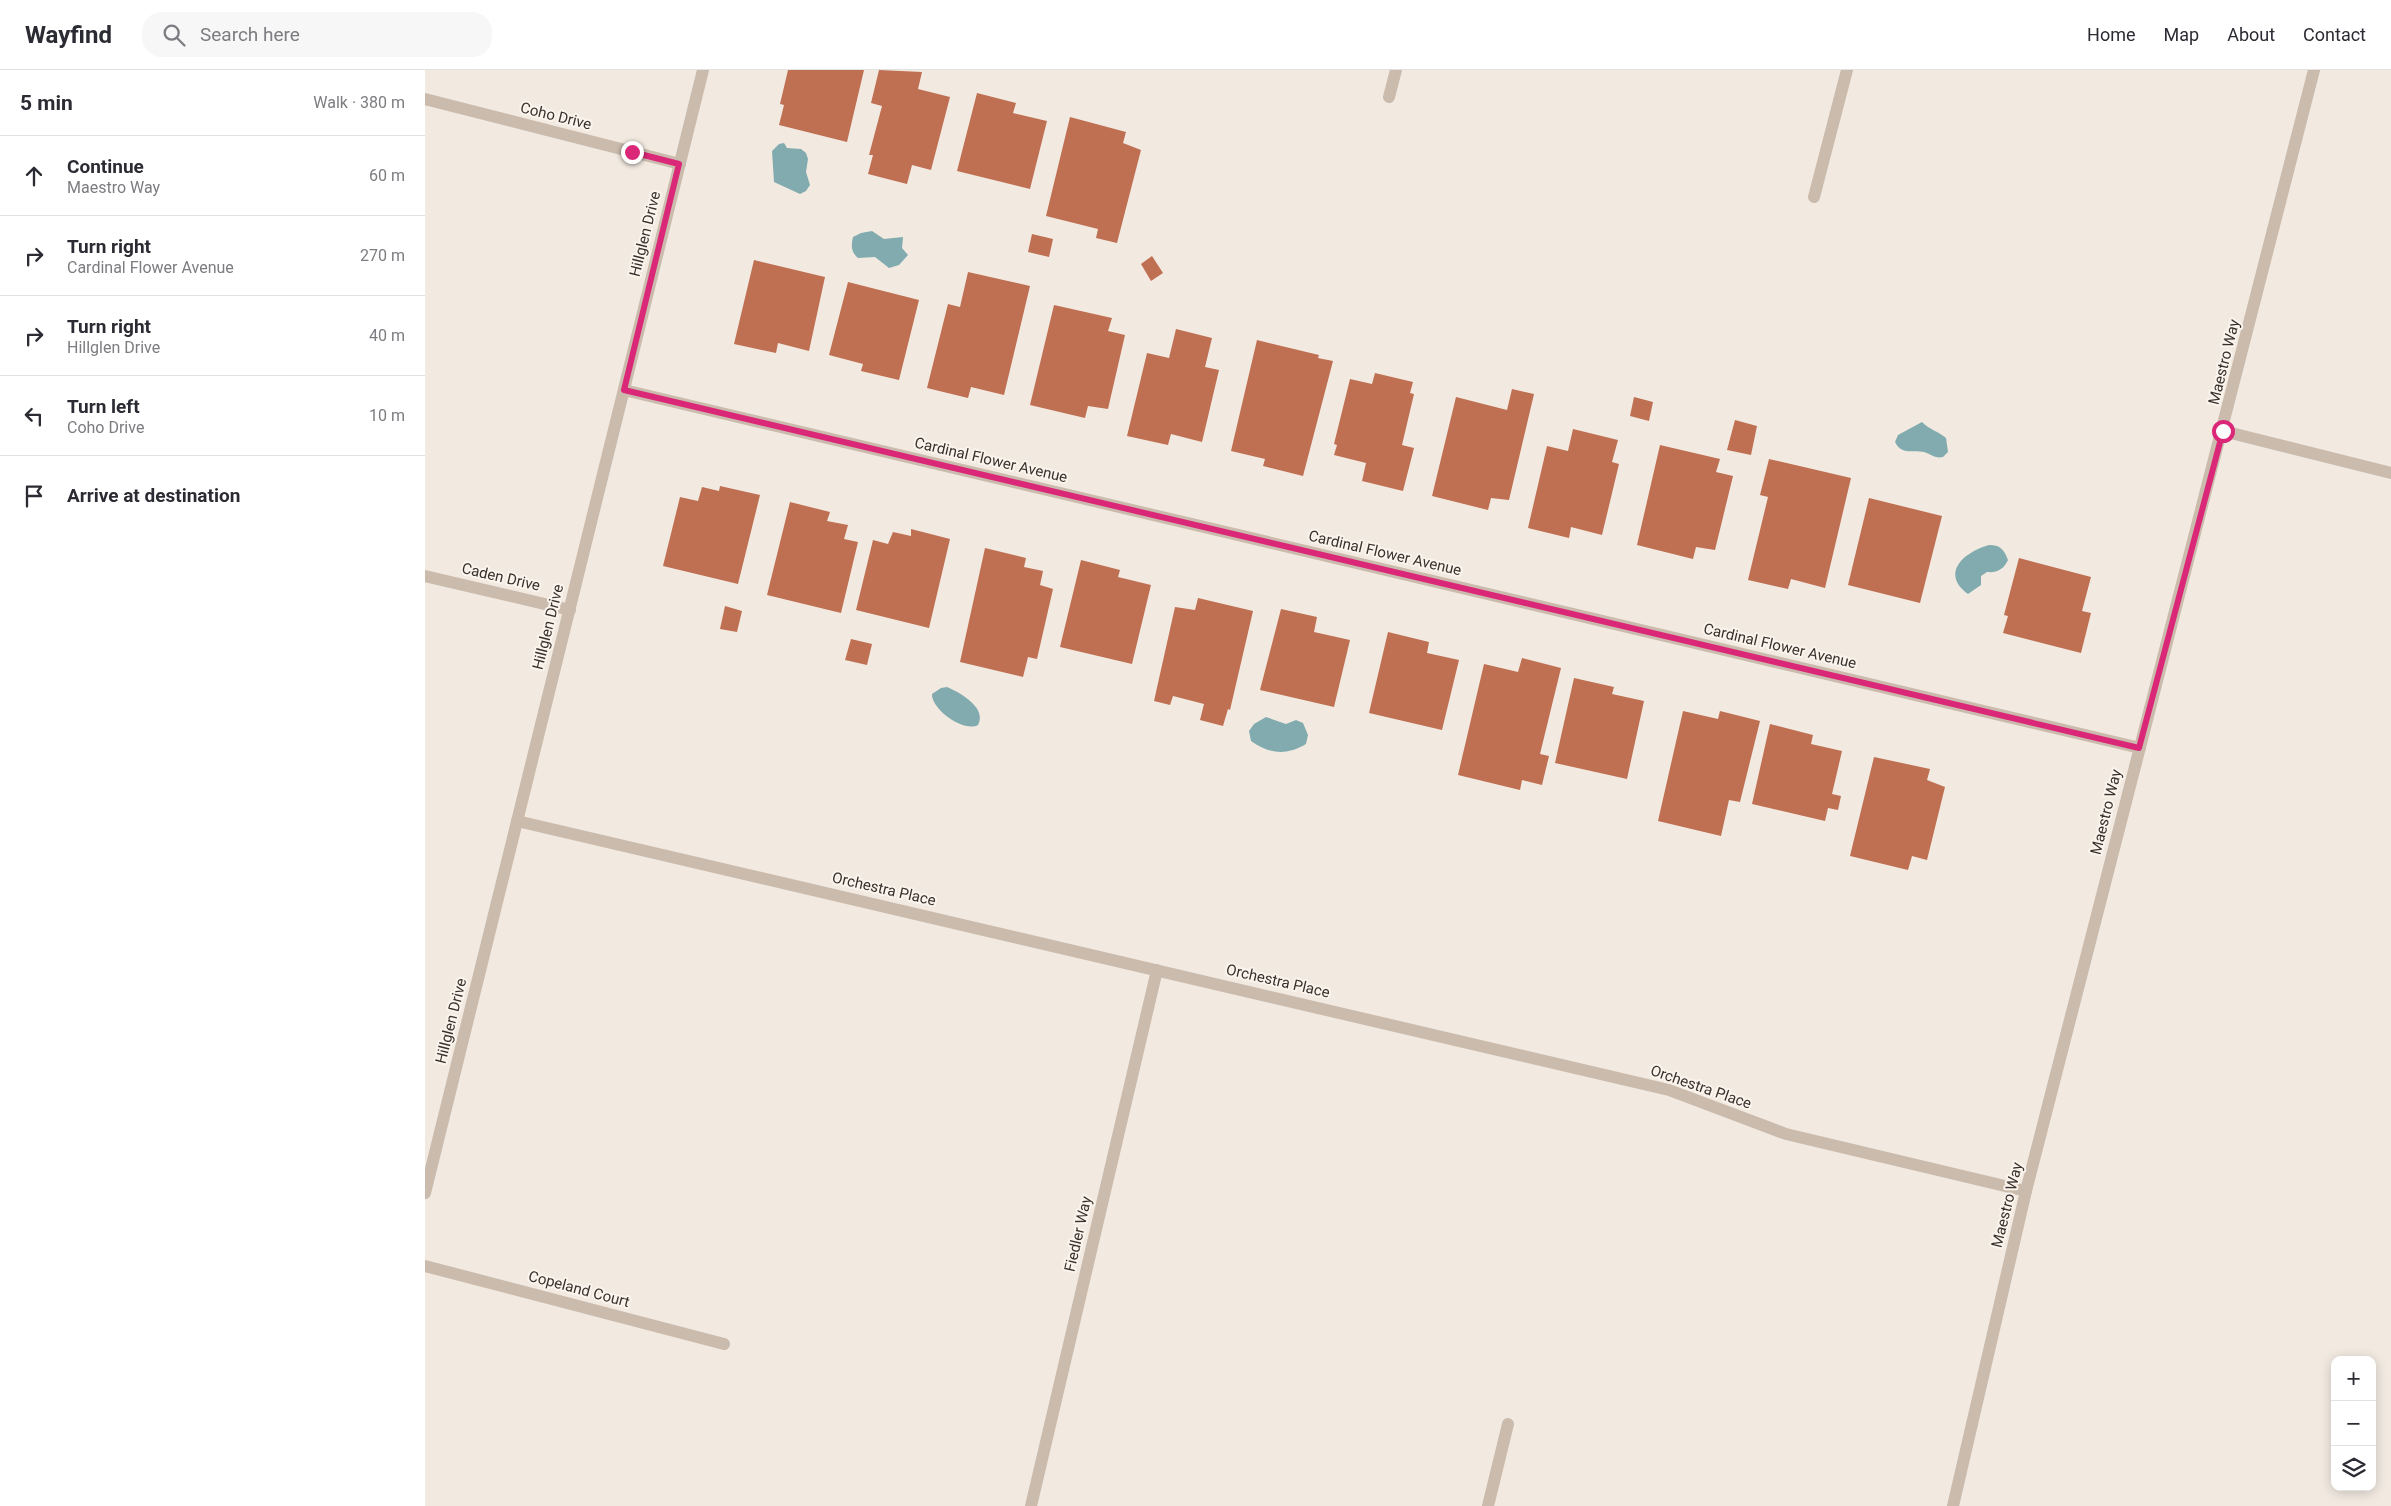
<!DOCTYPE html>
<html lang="en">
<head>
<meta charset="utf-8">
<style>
  :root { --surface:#fff; --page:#f7f7f7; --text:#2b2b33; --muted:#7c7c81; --line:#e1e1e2 }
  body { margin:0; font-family:Roboto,sans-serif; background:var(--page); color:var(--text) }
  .controls { position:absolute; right:15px; bottom:15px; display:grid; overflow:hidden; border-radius:10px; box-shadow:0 2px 12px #0003 }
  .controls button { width:45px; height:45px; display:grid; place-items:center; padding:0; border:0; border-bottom:1px solid var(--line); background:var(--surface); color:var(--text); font:25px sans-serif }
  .stop { position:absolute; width:15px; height:15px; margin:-11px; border:4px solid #db2777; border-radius:50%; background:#fff }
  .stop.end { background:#db2777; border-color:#fff; box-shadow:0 1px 5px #0008 }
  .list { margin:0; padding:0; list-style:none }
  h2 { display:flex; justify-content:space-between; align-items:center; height:65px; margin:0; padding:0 20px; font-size:21px }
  h2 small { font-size:16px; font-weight:400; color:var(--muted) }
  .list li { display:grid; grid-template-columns:32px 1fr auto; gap:15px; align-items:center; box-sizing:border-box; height:80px; padding:0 20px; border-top:1px solid var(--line) }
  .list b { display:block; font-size:19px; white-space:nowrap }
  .list p { margin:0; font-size:16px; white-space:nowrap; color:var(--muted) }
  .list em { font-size:16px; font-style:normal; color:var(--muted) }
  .icon { flex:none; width:28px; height:28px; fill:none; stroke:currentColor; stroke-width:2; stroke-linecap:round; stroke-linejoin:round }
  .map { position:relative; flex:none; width:1966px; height:1436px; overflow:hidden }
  header { display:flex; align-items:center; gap:30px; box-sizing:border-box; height:70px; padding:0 25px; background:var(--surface); border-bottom:1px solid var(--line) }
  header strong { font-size:24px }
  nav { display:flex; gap:28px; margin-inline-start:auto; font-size:18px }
  .search { width:350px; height:45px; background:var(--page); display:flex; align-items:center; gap:12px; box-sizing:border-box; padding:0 18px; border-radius:20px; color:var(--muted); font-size:19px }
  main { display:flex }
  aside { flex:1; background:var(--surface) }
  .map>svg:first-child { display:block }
  .water { fill:#81abae }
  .building { fill:#bf6f52 }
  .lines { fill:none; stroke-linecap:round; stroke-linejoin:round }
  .minor { stroke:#cabbad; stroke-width:12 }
  .route { stroke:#db2777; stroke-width:6 }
  .labels { text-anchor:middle; stroke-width:4; stroke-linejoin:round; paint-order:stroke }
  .street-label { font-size:15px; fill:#39302b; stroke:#faf4ed }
</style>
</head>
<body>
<header>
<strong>Wayfind</strong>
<div class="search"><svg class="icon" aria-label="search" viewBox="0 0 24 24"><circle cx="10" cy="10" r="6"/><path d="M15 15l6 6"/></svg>Search here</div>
<nav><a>Home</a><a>Map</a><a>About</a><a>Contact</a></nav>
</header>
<main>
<aside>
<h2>5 min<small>Walk · 380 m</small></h2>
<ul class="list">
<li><svg class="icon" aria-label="ahead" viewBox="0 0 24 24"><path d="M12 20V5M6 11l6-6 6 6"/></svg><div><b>Continue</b><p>Maestro Way</p></div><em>60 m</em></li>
<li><svg class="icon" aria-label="right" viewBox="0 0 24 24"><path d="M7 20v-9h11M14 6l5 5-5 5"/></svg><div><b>Turn right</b><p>Cardinal Flower Avenue</p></div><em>270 m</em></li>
<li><svg class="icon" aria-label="right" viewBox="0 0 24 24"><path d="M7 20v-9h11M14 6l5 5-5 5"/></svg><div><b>Turn right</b><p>Hillglen Drive</p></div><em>40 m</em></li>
<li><svg class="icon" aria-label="left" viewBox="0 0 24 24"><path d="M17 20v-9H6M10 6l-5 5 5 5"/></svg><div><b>Turn left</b><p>Coho Drive</p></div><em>10 m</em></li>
<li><svg class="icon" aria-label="arrive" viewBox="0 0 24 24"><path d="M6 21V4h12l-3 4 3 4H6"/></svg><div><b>Arrive at destination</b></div></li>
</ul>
</aside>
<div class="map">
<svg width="1966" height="1436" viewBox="0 0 1966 1436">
  <rect width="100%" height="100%" fill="#f2eae1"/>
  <g class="water">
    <polygon points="359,73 362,78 376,79 381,83 383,89 381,102 385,115 381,121 375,124 349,112 347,81 354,74"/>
    <path d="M447,161l12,8 19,-2 -1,11 6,7 -9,10 -10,3 -14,-11 -17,1c-7,-6 -7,-12 -5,-21l8,-4z"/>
    <path d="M1497,352c8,8 16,9 24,16l2,14 -5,5c-8,2 -12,-3 -19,-5 -11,-3 -22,4 -29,-10l3,-7z"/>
    <path d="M1564,475c11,0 15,4 19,15 -4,9 -11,13 -21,12l-6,4v9l-13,9c-28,-21 -4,-42 21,-49z"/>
    <path d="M522,617c14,6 40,21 31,38 -14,8 -47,-16 -46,-31l9,-6z"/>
    <path d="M841,647l20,7 10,-4 7,3 5,12 -2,9c-20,12 -37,10 -55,-3l-2,-10 5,-7z"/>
  </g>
  <g class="building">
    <polygon points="363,0 439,0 422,72 354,55 359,35 355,34"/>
    <polygon points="454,0 497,2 493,19 525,27 506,100 487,95 482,114 443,104 448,85 444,85 457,36 446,33"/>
    <polygon points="552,23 591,33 588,43 622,51 605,119 532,101"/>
    <polygon points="645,47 701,62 698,73 716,80 692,173 671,168 673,159 621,146"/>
    <polygon points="607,164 628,169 624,187 603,182"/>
    <polygon points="727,186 738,203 726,211 716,194"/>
    <polygon points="329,190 400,207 384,281 353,273 351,283 309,274"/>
    <polygon points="543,202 605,216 579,325 546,317 543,328 502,318 523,234 535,237"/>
    <polygon points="423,212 494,230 474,310 436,301 438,294 404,285"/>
    <polygon points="629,235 687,248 683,261 700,265 683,339 663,336 660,348 605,335"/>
    <polygon points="751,259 787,268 780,297 794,300 777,372 746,364 743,375 702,366 722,283 744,288"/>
    <polygon points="832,270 894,285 893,288 908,291 878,406 838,396 840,389 806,381"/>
    <polygon points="950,303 988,312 985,323 989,324 977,375 989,378 978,421 937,411 941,393 909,385 912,375 909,374 925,309 947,314"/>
    <polygon points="1087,319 1109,324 1084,430 1066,428 1063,440 1007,426 1031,327 1082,340"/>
    <polygon points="1209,327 1228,332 1224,351 1205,346"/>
    <polygon points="1310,350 1332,356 1326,385 1302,380"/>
    <polygon points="1148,359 1193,370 1187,392 1194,394 1177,465 1146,457 1144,468 1103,458 1122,376 1143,381"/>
    <polygon points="1235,375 1295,389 1291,402 1308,406 1290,480 1271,477 1268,489 1212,475"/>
    <polygon points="1344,389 1426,408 1400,518 1366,509 1363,519 1323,510 1343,427 1335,425"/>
    <polygon points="295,416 335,425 313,514 238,496 255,427 273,431 277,417 294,421"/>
    <polygon points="1444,428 1517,446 1495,533 1423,515"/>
    <polygon points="365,432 405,442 402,451 423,455 419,469 433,472 416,543 342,525"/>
    <polygon points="486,459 525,469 504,558 431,540 448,470 463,474 468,462 486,466"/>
    <polygon points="560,478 601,488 599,497 618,501 615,515 628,519 612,589 603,587 598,607 535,592"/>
    <polygon points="1594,488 1666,507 1657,541 1666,543 1656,583 1578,563 1583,546 1579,545"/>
    <polygon points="656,490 695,500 693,507 726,515 707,594 635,577"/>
    <polygon points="773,528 828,541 805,640 803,639 798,656 775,650 779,634 748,626 745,635 729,631 750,537 770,540"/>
    <polygon points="300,536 317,541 312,562 295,559"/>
    <polygon points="856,539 892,547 889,562 925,570 909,637 835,620"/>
    <polygon points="963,562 1004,572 1002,583 1034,590 1017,660 944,643"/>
    <polygon points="426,569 447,574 442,595 420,590"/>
    <polygon points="1097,588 1136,598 1115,684 1124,686 1117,715 1097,710 1095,720 1033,705 1059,594 1093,602"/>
    <polygon points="1149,608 1189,617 1187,624 1219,631 1202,709 1130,693"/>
    <polygon points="1258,641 1293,649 1295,641 1335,651 1315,732 1304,730 1296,766 1233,751"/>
    <polygon points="1345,654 1388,665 1386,674 1417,681 1407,724 1416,726 1413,740 1403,738 1400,751 1327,734"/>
    <polygon points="1449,687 1505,699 1502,710 1520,717 1502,790 1487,786 1483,800 1425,786"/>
  </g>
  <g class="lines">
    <g class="minor">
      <polyline points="964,27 971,0"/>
      <polyline points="0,29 255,94"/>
      <polyline points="1389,127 1422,0"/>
      <polyline points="199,320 1715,678"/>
      <polyline points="1798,361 1966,403"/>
      <polyline points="0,506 145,540"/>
      <polyline points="92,751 1244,1020 1361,1064 1601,1121"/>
      <polyline points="0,1123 278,0"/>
      <polyline points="0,1196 299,1274"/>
      <polyline points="606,1436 732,900"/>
      <polyline points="1063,1436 1083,1354"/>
      <polyline points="1528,1436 1601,1121 1889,0"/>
    </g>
  </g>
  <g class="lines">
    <polyline class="route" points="207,82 254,94 199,320 1714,678 1798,361"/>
  </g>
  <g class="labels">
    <g class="street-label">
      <text transform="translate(131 46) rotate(14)" y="5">Coho Drive</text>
      <text transform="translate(220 164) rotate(-76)" y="5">Hillglen Drive</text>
      <text transform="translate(1799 292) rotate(-76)" y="5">Maestro Way</text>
      <text transform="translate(566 390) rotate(13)" y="5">Cardinal Flower Avenue</text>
      <text transform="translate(960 483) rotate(13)" y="5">Cardinal Flower Avenue</text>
      <text transform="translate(76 507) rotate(13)" y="5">Caden Drive</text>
      <text transform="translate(123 557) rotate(-76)" y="5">Hillglen Drive</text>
      <text transform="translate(1355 576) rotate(13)" y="5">Cardinal Flower Avenue</text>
      <text transform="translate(1681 742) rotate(-76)" y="5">Maestro Way</text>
      <text transform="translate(459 819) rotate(13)" y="5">Orchestra Place</text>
      <text transform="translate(853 911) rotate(13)" y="5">Orchestra Place</text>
      <text transform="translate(26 951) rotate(-76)" y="5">Hillglen Drive</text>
      <text transform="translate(1276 1017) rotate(19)" y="5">Orchestra Place</text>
      <text transform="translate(1582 1135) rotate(-76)" y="5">Maestro Way</text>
      <text transform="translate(653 1164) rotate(-77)" y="5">Fiedler Way</text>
      <text transform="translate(154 1219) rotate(15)" y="5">Copeland Court</text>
    </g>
  </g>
</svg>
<div class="controls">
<button>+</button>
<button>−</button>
<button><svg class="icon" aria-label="layers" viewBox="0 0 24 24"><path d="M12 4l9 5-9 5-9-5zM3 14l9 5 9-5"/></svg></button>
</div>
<div class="stop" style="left:1798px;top:361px"></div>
<div class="stop end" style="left:207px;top:82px"></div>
</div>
</main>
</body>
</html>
